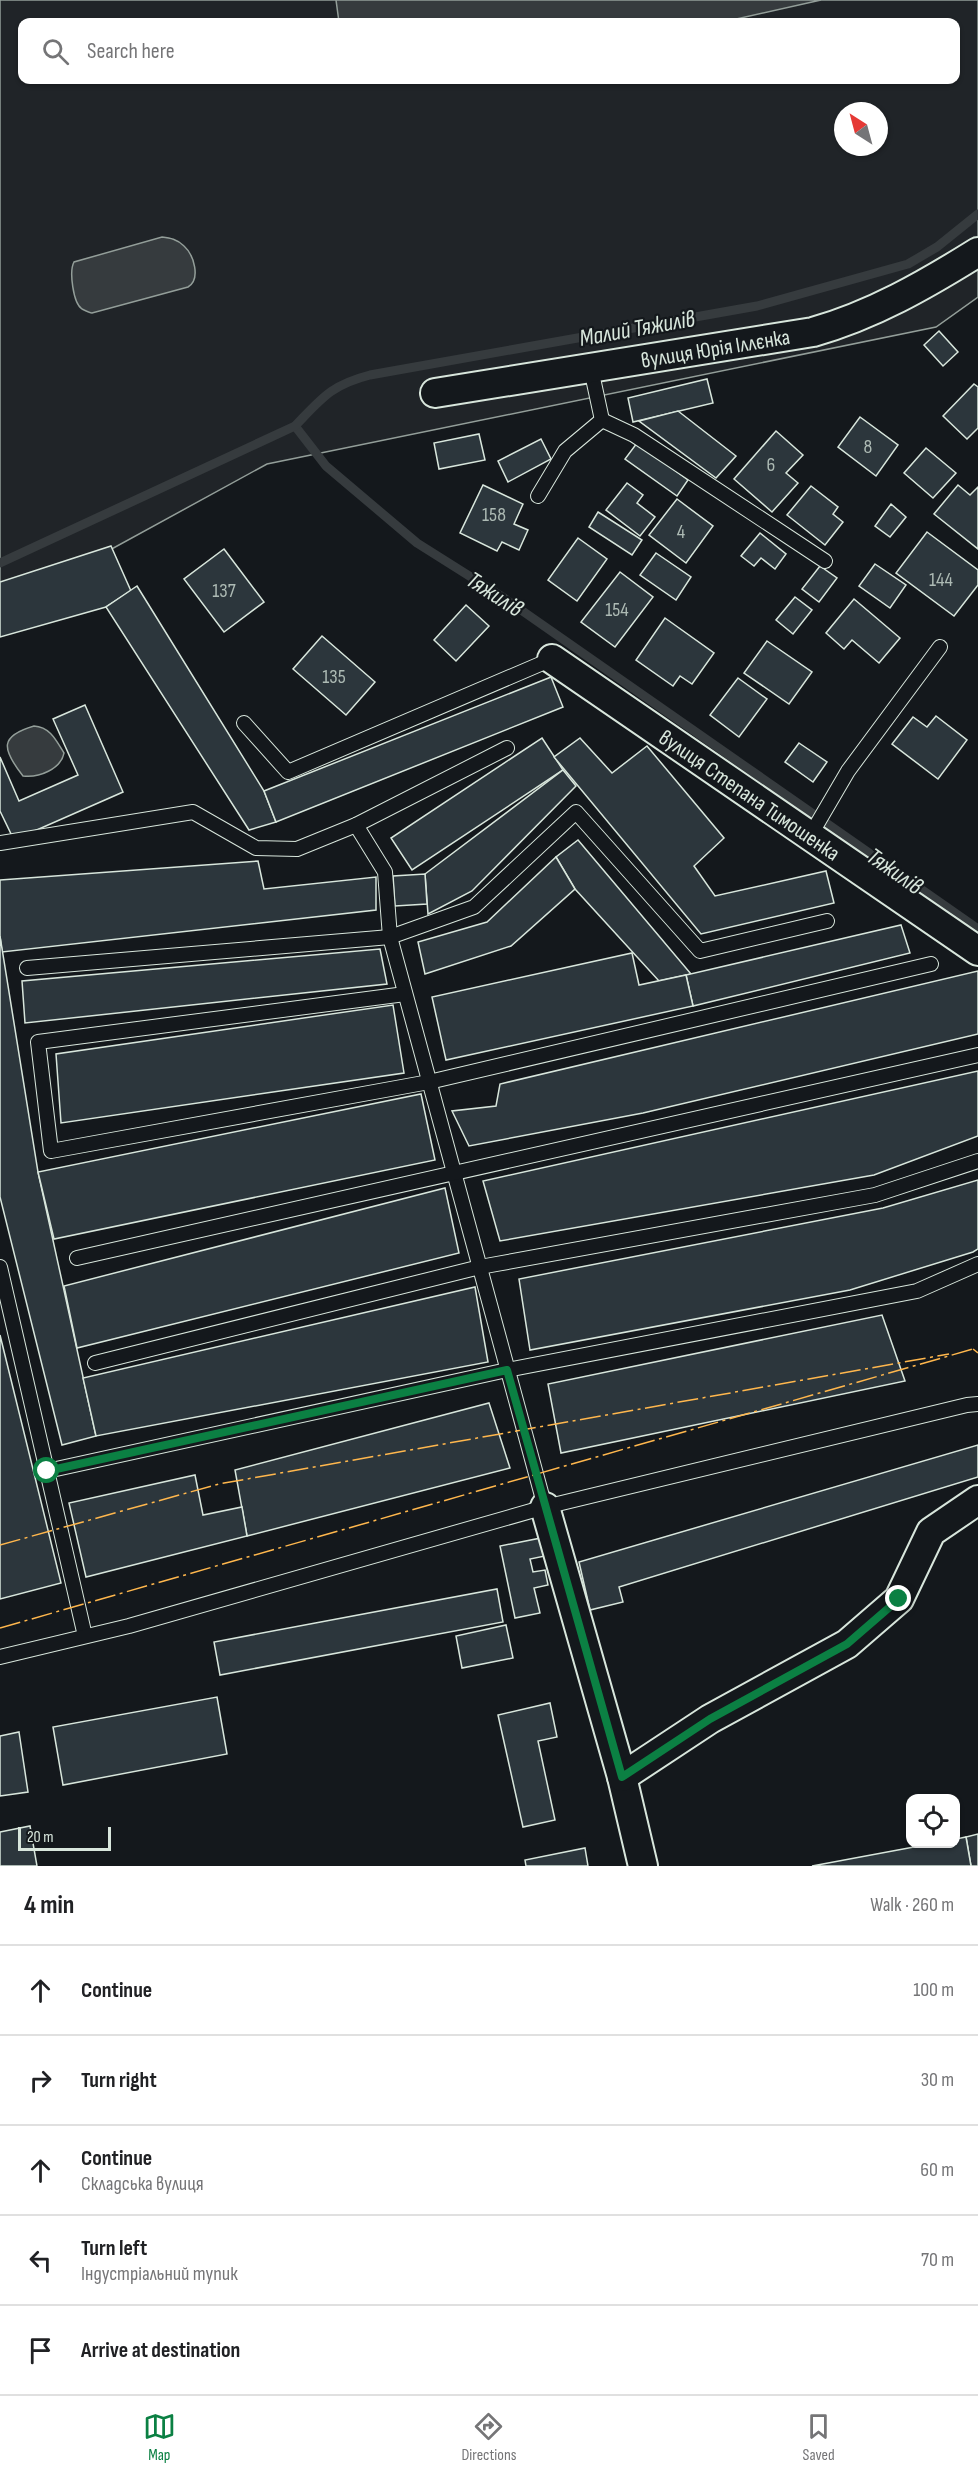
<!DOCTYPE html>
<html lang="en">
<head>
<meta charset="utf-8">
<style>
  :root { --surface:#fff; --page:#f2f2f2; --text:#202124; --muted:#757577; --line:#e0e0e0; --accent:#0b8043 }
  body { margin:0; font-family:"Sofia Sans Condensed",sans-serif; background:var(--page); color:var(--text) }
  .controls { position:absolute; right:18px; bottom:18px; display:grid; overflow:hidden; border-radius:12px; box-shadow:0 2px 4px #0004 }
  .controls button { width:54px; height:54px; display:grid; place-items:center; padding:0; border:0; border-bottom:2px solid var(--line); background:var(--surface); color:var(--text); font:30px sans-serif }
  .compass { position:absolute; left:834px; top:102px; width:54px; height:54px; border-radius:50%; background:var(--surface); box-shadow:0 2px 4px #0004; rotate:324deg }
  .scale { position:absolute; left:18px; bottom:15px; width:93px; box-sizing:border-box; padding-left:6px; border:3px solid #d8e6dc; border-top:0; font-size:16px; line-height:21px; white-space:nowrap; color:#d8e6dc; -webkit-text-stroke:4px #14181c; paint-order:stroke }
  .stop { position:absolute; width:18px; height:18px; margin:-14px; border:4px solid #0b8043; border-radius:50%; background:#fff }
  .stop.end { background:#0b8043; border-color:#fff; box-shadow:0 2px 6px #0008 }
  .list { margin:0; padding:0; list-style:none }
  h2 { display:flex; justify-content:space-between; align-items:center; height:78px; margin:0; padding:0 24px; font-size:26px }
  h2 small { font-size:20px; font-weight:400; color:var(--muted) }
  .list li { display:grid; grid-template-columns:39px 1fr auto; gap:18px; align-items:center; box-sizing:border-box; height:90px; padding:0 24px; border-top:2px solid var(--line) }
  .list b { display:block; font-size:22px; white-space:nowrap }
  .list p { margin:0; font-size:20px; white-space:nowrap; color:var(--muted) }
  .list em { font-size:20px; font-style:normal; color:var(--muted) }
  .icon { flex:none; width:33px; height:33px; fill:none; stroke:currentColor; stroke-width:2; stroke-linecap:round; stroke-linejoin:round }
  .map { position:relative; flex:none; width:978px; height:1866px; overflow:hidden }
  .search { position:absolute; background:var(--surface); box-shadow:0 2px 4px #0004; left:18px; right:18px; top:18px; height:66px; display:flex; align-items:center; gap:15px; box-sizing:border-box; padding:0 21px; border-radius:12px; color:var(--muted); font-size:22px }
  .sheet { height:528px; background:var(--surface) }
  nav { display:flex; justify-content:space-around; align-items:center; box-sizing:border-box; height:84px; border-top:2px solid var(--line); background:var(--surface); font-size:16px; color:var(--muted) }
  nav a { display:grid; justify-items:center; gap:3px }
  nav .on { color:var(--accent) }
  .map>svg:first-child { display:block }
  .green { fill:#202428; stroke:#939e99; stroke-width:1.5; fill-rule:evenodd }
  .water { fill:#363b3e; stroke:#939e99; stroke-width:1.5 }
  .lines { fill:none; stroke-linecap:round; stroke-linejoin:round }
  .stream { stroke:#363b3e; stroke-width:9 }
  .building { fill:#2c363c; stroke:#d8e6dc; stroke-width:1.5 }
  .service-casing { stroke:#d8e6dc; stroke-width:16 }
  .minor-casing { stroke:#d8e6dc; stroke-width:32 }
  .service { stroke:#14181c; stroke-width:14 }
  .minor { stroke:#14181c; stroke-width:28 }
  .power { stroke:#ffb74d; stroke-width:1.5; stroke-dasharray:21 4.5 3 4.5; stroke-linecap:butt }
  .route { stroke:#0b8043; stroke-width:8 }
  .labels { text-anchor:middle; stroke-width:4.5; stroke-linejoin:round; paint-order:stroke }
  .number-label { font-size:20px; fill:#adbab4 }
  .street-label { font-size:22px; fill:#d8e6dc; stroke:#14181c }
  .water-label { font-size:24px; font-style:italic; fill:#d8e6dc; stroke:#14181c }
</style>
</head>
<body>
<div class="map">
<svg width="978" height="1866" viewBox="0 0 978 1866">
  <rect width="100%" height="100%" fill="#14181c"/>
  <path class="green" d="M0,0h978v297l-42,30 -669,137 -159,87 -108,33zM22,22h934v58h-934zM843,111h36v36h-36z"/>
  <g class="water">
    <polygon points="336,0 821,0 723,22 339,22"/>
    <path d="M162,237c8,1 15,2 22,9 10,9 17,33 4,41l-96,26c-2,0 -8,-3 -10,-4 -9,-6 -13,-38 -8,-47z"/>
    <path d="M34,726c16,1 22,14 30,27 -3,16 -25,25 -41,23 -22,-28 -23,-40 11,-50z"/>
  </g>
  <g class="lines">
    <g class="stream">
      <polyline points="295,426 326,466 417,543 501,596 978,929"/>
      <path d="M0,563l295,-137c27,-28 36,-41 75,-51l387,-69 151,-42 29,-17 41,-33"/>
    </g>
  </g>
  <g class="building">
    <polygon points="939,331 958,352 943,366 924,345"/>
    <polygon points="707,379 713,403 633,422 628,398"/>
    <polygon points="974,384 978,387 978,428 967,439 943,416"/>
    <polygon points="678,411 736,456 716,478 639,421"/>
    <polygon points="860,417 898,445 876,476 838,447"/>
    <polygon points="776,431 803,455 786,473 798,483 772,512 734,479"/>
    <polygon points="479,434 485,460 439,469 434,443"/>
    <polygon points="541,439 551,459 508,482 498,461"/>
    <polygon points="637,443 688,480 677,496 625,459"/>
    <polygon points="926,448 956,473 933,498 904,473"/>
    <polygon points="627,483 643,495 637,503 655,517 640,536 606,510"/>
    <polygon points="483,485 523,504 514,524 528,530 519,550 502,542 497,551 460,533"/>
    <polygon points="958,485 970,495 978,487 978,549 934,514"/>
    <polygon points="811,486 838,507 833,514 843,522 825,545 787,515"/>
    <polygon points="677,499 713,526 686,563 649,535"/>
    <polygon points="891,504 906,517 890,537 875,526"/>
    <polygon points="598,512 642,540 632,555 589,527"/>
    <polygon points="927,532 978,570 978,585 954,616 896,573"/>
    <polygon points="760,533 786,554 775,569 761,558 754,566 741,556"/>
    <polygon points="578,538 607,559 577,601 548,580"/>
    <polygon points="111,546 131,591 106,607 0,637 0,582"/>
    <polygon points="224,549 264,602 224,632 184,579"/>
    <polygon points="656,553 691,577 676,600 640,575"/>
    <polygon points="875,564 906,585 890,608 859,586"/>
    <polygon points="820,566 837,578 819,602 802,589"/>
    <polygon points="620,572 653,597 615,647 581,622"/>
    <polygon points="137,586 264,791 276,822 249,830 106,607"/>
    <polygon points="795,597 812,610 793,634 776,620"/>
    <polygon points="854,599 900,638 879,663 852,640 844,649 826,633"/>
    <polygon points="466,605 489,626 456,661 434,640"/>
    <polygon points="665,618 714,653 692,684 680,676 673,686 636,660"/>
    <polygon points="322,636 375,682 346,715 293,669"/>
    <polygon points="767,641 812,672 789,704 744,673"/>
    <polygon points="551,677 563,707 276,822 264,791"/>
    <polygon points="738,678 767,699 739,737 710,715"/>
    <polygon points="85,705 123,792 14,840 0,811 0,757 19,801 78,775 53,719"/>
    <polygon points="936,716 967,740 938,779 892,744 913,717 927,727"/>
    <polygon points="542,738 563,770 412,870 391,838"/>
    <polygon points="580,738 612,773 647,746 724,838 694,866 715,896 826,871 834,903 701,934 554,757"/>
    <polygon points="799,743 827,762 813,782 785,762"/>
    <polygon points="563,770 576,786 472,891 428,914 425,874"/>
    <polygon points="578,840 691,974 659,981 575,889 556,857"/>
    <polygon points="556,857 575,889 511,946 425,974 418,942 487,922"/>
    <polygon points="258,861 264,889 376,877 376,910 2,952 0,936 0,880"/>
    <polygon points="425,874 427,904 395,906 393,876"/>
    <polygon points="901,925 910,953 693,1006 686,975"/>
    <polygon points="0,936 38,1172 96,1436 62,1445 0,1197"/>
    <polygon points="380,949 387,984 25,1023 22,981"/>
    <polygon points="632,953 639,985 686,975 693,1006 446,1060 432,997"/>
    <polygon points="978,971 978,1034 643,1113 469,1146 452,1111 496,1106 500,1084"/>
    <polygon points="393,1005 404,1073 61,1123 56,1054"/>
    <polygon points="978,1071 978,1136 874,1175 500,1241 483,1181"/>
    <polygon points="421,1094 435,1160 54,1239 38,1172"/>
    <polygon points="978,1180 978,1249 973,1252 850,1290 530,1350 519,1279 883,1208"/>
    <polygon points="445,1188 459,1253 77,1348 64,1286"/>
    <polygon points="475,1287 488,1362 96,1436 83,1378"/>
    <polygon points="882,1315 905,1381 561,1453 548,1384"/>
    <polygon points="0,1335 61,1583 0,1599"/>
    <polygon points="489,1403 510,1468 247,1536 235,1470"/>
    <polygon points="978,1445 978,1477 619,1587 623,1602 590,1610 579,1562"/>
    <polygon points="195,1475 203,1515 242,1507 247,1536 86,1577 69,1503"/>
    <polygon points="541,1538 545,1556 530,1559 533,1572 545,1570 548,1585 534,1588 540,1613 515,1618 500,1546"/>
    <polygon points="497,1589 503,1622 220,1675 214,1642"/>
    <polygon points="506,1625 513,1658 462,1668 456,1636"/>
    <polygon points="217,1697 227,1754 63,1785 53,1727"/>
    <polygon points="550,1703 557,1737 538,1741 555,1820 523,1827 498,1715"/>
    <polygon points="19,1732 28,1792 0,1796 0,1736"/>
    <polygon points="30,1826 37,1866 0,1866 0,1832"/>
    <polygon points="978,1834 978,1866 971,1866 966,1837"/>
    <polygon points="966,1837 971,1866 812,1866 930,1844 956,1844 956,1839"/>
    <polygon points="585,1848 588,1866 526,1866 525,1860"/>
  </g>
  <g class="lines">
    <g class="service-casing">
      <g id="service">
        <polyline points="591,369 602,420 634,435 825,561"/>
        <polyline points="538,496 565,451 602,420"/>
        <polyline points="244,723 288,772 552,659"/>
        <polyline points="356,825 385,872 390,937 545,1507"/>
        <polyline points="810,836 848,771 940,647"/>
        <polyline points="0,843 193,812 256,848 297,849 356,825 507,748"/>
        <polyline points="27,968 390,937 474,907 576,812 700,951 827,921"/>
        <polyline points="405,994 38,1042 51,1151 429,1082 931,964"/>
        <polyline points="77,1258 978,1055"/>
        <polyline points="0,1267 85,1636"/>
        <polyline points="95,1363 480,1267 875,1195 978,1161"/>
        <polyline points="47,1471 507,1370 917,1291 978,1264"/>
        <polyline points="0,1657 129,1626 545,1507 967,1405 978,1404"/>
      </g>
    </g>
    <g class="minor-casing">
      <g id="minor">
        <path id="s1" d="M435,393l378,-61c60,-17 112,-47 165,-80"/>
        <path id="s2" d="M552,659l426,292"/>
        <polyline points="545,1507 622,1777 643,1866"/>
        <polyline points="622,1777 710,1719 847,1644 899,1599 931,1532 978,1500"/>
      </g>
    </g>
    <use href="#service" class="service"/>
    <use href="#minor" class="minor"/>
    <g class="power">
      <polyline points="973,1349 978,1353"/>
      <polyline points="0,1545 219,1484 949,1354"/>
      <polyline points="0,1628 973,1349"/>
    </g>
  </g>
  <g class="lines">
    <polyline class="route" points="47,1471 507,1370 622,1777 710,1719 847,1644 899,1599"/>
  </g>
  <g class="labels">
    <g class="number-label">
      <text x="868" y="453">8</text>
      <text x="771" y="471">6</text>
      <text x="494" y="521">158</text>
      <text x="681" y="538">4</text>
      <text x="941" y="586">144</text>
      <text x="224" y="597">137</text>
      <text x="617" y="616">154</text>
      <text x="334" y="683">135</text>
    </g>
    <g class="street-label">
      <text dy="8" stroke="none"><textPath href="#s1" startOffset="284">вулиця Юрія Іллєнка</textPath></text>
      <text dy="8" stroke="none"><textPath href="#s2" startOffset="240">вулиця Степана Тимошенка</textPath></text>
    </g>
    <g class="water-label">
      <text transform="translate(637 328) rotate(-10)" y="8">Малий Тяжилів</text>
      <text transform="translate(495 594) rotate(33)" y="8">Тяжилів</text>
      <text transform="translate(895 871) rotate(35)" y="8">Тяжилів</text>
    </g>
  </g>
</svg>
<div class="controls">
<button><svg class="icon" aria-label="locate" viewBox="0 0 24 24"><circle cx="12" cy="12" r="6"/><path d="M12 2v4M12 18v4M2 12h4M18 12h4"/></svg></button>
</div>
<svg class="compass" viewBox="-18 -18 36 36"><path d="M0-13l5 13h-10z" fill="#e53935"/><path d="M0 13l5-13h-10z" fill="#757577"/></svg>
<div class="scale">20 m</div>
<div class="stop" style="left:47px;top:1471px"></div>
<div class="stop end" style="left:899px;top:1599px"></div>
<div class="search"><svg class="icon" aria-label="search" viewBox="0 0 24 24"><circle cx="10" cy="10" r="6"/><path d="M15 15l6 6"/></svg>Search here</div>
</div>
<section class="sheet">
<h2>4 min<small>Walk · 260 m</small></h2>
<ul class="list">
<li><svg class="icon" aria-label="ahead" viewBox="0 0 24 24"><path d="M12 20V5M6 11l6-6 6 6"/></svg><div><b>Continue</b></div><em>100 m</em></li>
<li><svg class="icon" aria-label="right" viewBox="0 0 24 24"><path d="M7 20v-9h11M14 6l5 5-5 5"/></svg><div><b>Turn right</b></div><em>30 m</em></li>
<li><svg class="icon" aria-label="ahead" viewBox="0 0 24 24"><path d="M12 20V5M6 11l6-6 6 6"/></svg><div><b>Continue</b><p>Складська вулиця</p></div><em>60 m</em></li>
<li><svg class="icon" aria-label="left" viewBox="0 0 24 24"><path d="M17 20v-9H6M10 6l-5 5 5 5"/></svg><div><b>Turn left</b><p>Індустріальний тупик</p></div><em>70 m</em></li>
<li><svg class="icon" aria-label="arrive" viewBox="0 0 24 24"><path d="M6 21V4h12l-3 4 3 4H6"/></svg><div><b>Arrive at destination</b></div></li>
</ul>
</section>
<nav>
<a class="on"><svg class="icon" aria-label="map" viewBox="0 0 24 24"><path d="M3 6l6-2 6 2 6-2v14l-6 2-6-2-6 2zM9 4v14M15 6v14"/></svg>Map</a>
<a><svg class="icon" aria-label="directions" viewBox="0 0 24 24"><path d="M12 3l9 9-9 9-9-9zM9 14v-3h6M13 9l2 2-2 2"/></svg>Directions</a>
<a><svg class="icon" aria-label="saved" viewBox="0 0 24 24"><path d="M7 4h10v16l-5-4-5 4z"/></svg>Saved</a>
</nav>
</body>
</html>
